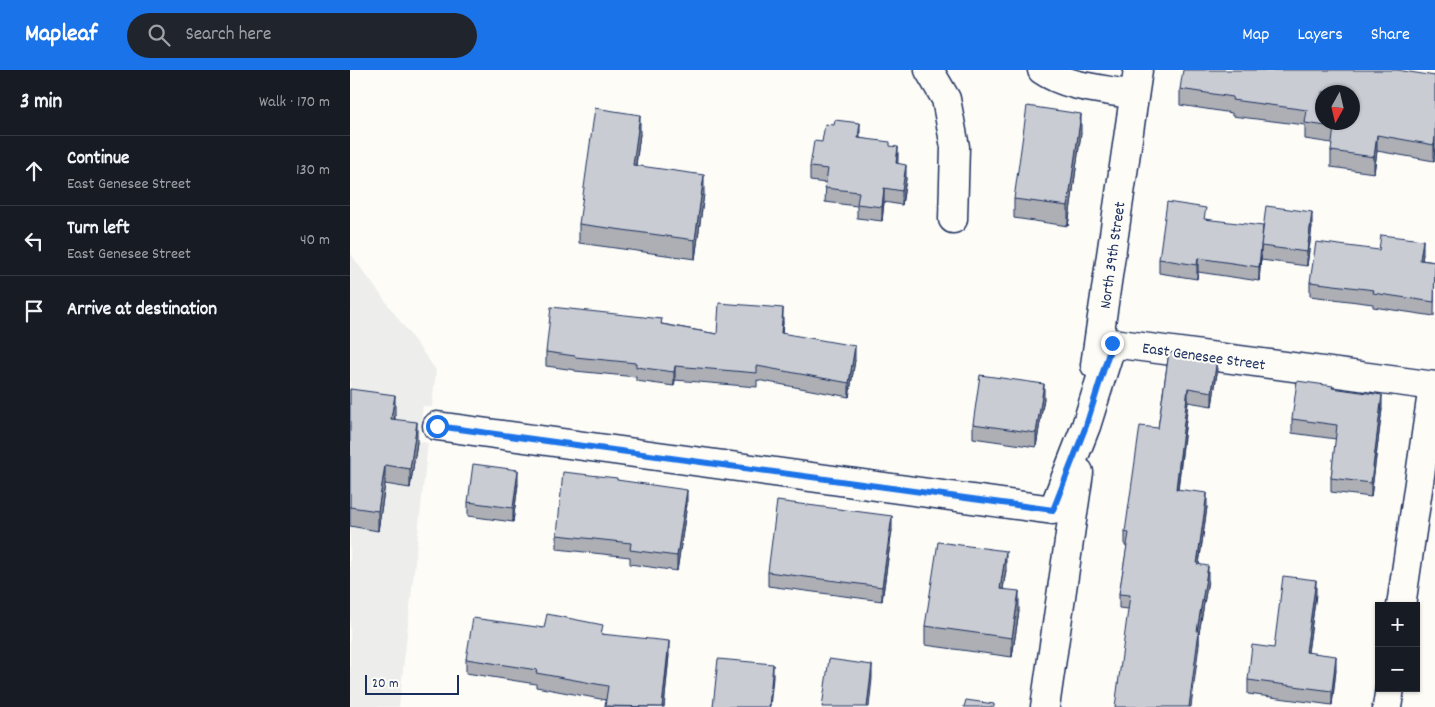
<!DOCTYPE html>
<html lang="en">
<head>
<meta charset="utf-8">
<style>
  :root { --surface:#171b24; --page:#20242c; --text:#f1f3f6; --muted:#9ea1a6; --line:#363941; --accent:#1a73e8 }
  body { margin:0; font-family:Dekko,sans-serif; background:var(--page); color:var(--text) }
  .controls { position:absolute; right:15px; bottom:15px; display:grid; overflow:hidden; border-radius:0px; box-shadow:0 1px 4px #0004 }
  .controls button { width:45px; height:45px; display:grid; place-items:center; padding:0; border:0; border-bottom:1px solid var(--line); background:var(--surface); color:var(--text); font:25px sans-serif }
  .compass { position:absolute; left:965px; top:15px; width:45px; height:45px; border-radius:50%; background:var(--surface); box-shadow:0 1px 4px #0004; rotate:188deg }
  .scale { position:absolute; left:15px; bottom:12px; width:94px; box-sizing:border-box; padding-left:5px; border:2px solid #1b2f5e; border-top:0; font-size:14px; line-height:18px; white-space:nowrap; color:#1b2f5e; -webkit-text-stroke:4px #fdfcf7; paint-order:stroke }
  .stop { position:absolute; width:15px; height:15px; margin:-11px; border:4px solid #1a73e8; border-radius:50%; background:#fff }
  .stop.end { background:#1a73e8; border-color:#fff; box-shadow:0 1px 5px #0008 }
  .list { margin:0; padding:0; list-style:none }
  h2 { display:flex; justify-content:space-between; align-items:center; height:65px; margin:0; padding:0 20px; font-size:21px }
  h2 small { font-size:16px; font-weight:400; color:var(--muted) }
  .list li { display:grid; grid-template-columns:32px 1fr auto; gap:15px; align-items:center; box-sizing:border-box; height:70px; padding:0 20px; border-top:1px solid var(--line) }
  .list b { display:block; font-size:19px; white-space:nowrap }
  .list p { margin:0; font-size:16px; white-space:nowrap; color:var(--muted) }
  .list em { font-size:16px; font-style:normal; color:var(--muted) }
  .icon { flex:none; width:28px; height:28px; fill:none; stroke:currentColor; stroke-width:2; stroke-linecap:round; stroke-linejoin:round }
  .map { position:relative; flex:none; width:1085px; height:637px; overflow:hidden }
  header { display:flex; align-items:center; gap:30px; box-sizing:border-box; height:70px; padding:0 25px; background:var(--accent); color:#fff }
  header strong { font-size:24px }
  nav { display:flex; gap:28px; margin-inline-start:auto; font-size:18px }
  .search { width:350px; height:45px; background:var(--page); display:flex; align-items:center; gap:12px; box-sizing:border-box; padding:0 18px; border-radius:28px; color:var(--muted); font-size:19px }
  main { display:flex }
  aside { flex:1; background:var(--surface) }
  .map>svg:first-child { display:block }
  .built { fill:#edeeec }
  .lines { fill:none; stroke-linecap:round; stroke-linejoin:round }
  .minor-casing { stroke:#1b2f5e; stroke-width:31 }
  .minor { stroke:#fdfcf7; stroke-width:28 }
  .wall { fill:#adafb5; stroke:#1b2f5e }
  .shaded-wall { fill:#8d8f94; stroke:#1b2f5e }
  .building { fill:#c9ccd3; stroke:#1b2f5e; fill-rule:evenodd }
  .route { stroke:#1a73e8; stroke-width:6 }
  .labels { text-anchor:middle; stroke-width:4; stroke-linejoin:round; paint-order:stroke }
  .street-label { font-size:16px; fill:#1b2f5e; stroke:#fdfcf7 }
</style>
</head>
<body>
<header>
<strong>Mapleaf</strong>
<div class="search"><svg class="icon" aria-label="search" viewBox="0 0 24 24"><circle cx="10" cy="10" r="6"/><path d="M15 15l6 6"/></svg>Search here</div>
<nav><a>Map</a><a>Layers</a><a>Share</a></nav>
</header>
<main>
<aside>
<h2>3 min<small>Walk · 170 m</small></h2>
<ul class="list">
<li><svg class="icon" aria-label="ahead" viewBox="0 0 24 24"><path d="M12 20V5M6 11l6-6 6 6"/></svg><div><b>Continue</b><p>East Genesee Street</p></div><em>130 m</em></li>
<li><svg class="icon" aria-label="left" viewBox="0 0 24 24"><path d="M17 20v-9H6M10 6l-5 5 5 5"/></svg><div><b>Turn left</b><p>East Genesee Street</p></div><em>40 m</em></li>
<li><svg class="icon" aria-label="arrive" viewBox="0 0 24 24"><path d="M6 21V4h12l-3 4 3 4H6"/></svg><div><b>Arrive at destination</b></div></li>
</ul>
</aside>
<div class="map">
<svg width="1085" height="637" viewBox="0 0 1085 637">
  <rect width="100%" height="100%" fill="#fdfcf7"/>
  <filter id="ink" filterUnits="userSpaceOnUse"><feTurbulence type="fractalNoise" baseFrequency=".02" numOctaves="2"/><feDisplacementMap in="SourceGraphic" scale="10" xChannelSelector="R" yChannelSelector="G"/><feConvolveMatrix kernelMatrix="1 2 1 2 8 2 1 2 1" color-interpolation-filters="sRGB"/></filter>
  <g filter="url(#ink)">
    <polygon class="built" points="0,183 86,300 82,337 73,336 68,371 78,373 49,637 0,637"/>
    <g class="lines">
      <g class="minor-casing">
        <g id="minor">
          <polyline points="579,0 596,29 605,77 603,149"/>
          <path d="M692,0c26,18 62,19 92,25"/>
          <polyline points="745,295 788,0"/>
          <polyline points="87,356 703,440 736,356 762,273 1085,316"/>
          <polyline points="1051,536 1083,316"/>
          <polyline points="695,637 729,402"/>
          <polyline points="1037,637 1040,618"/>
        </g>
      </g>
      <use href="#minor" class="minor"/>
    </g>
    <g class="wall">
      <polygon points="1085,6 1085,83 1084,91 1027,81 1024,103 981,97 981,81 982,73 955,69 955,55 882,46 882,43 830,35 830,19"/>
      <polygon points="731,63 718,156 664,148 664,129"/>
      <polygon points="290,64 286,96 354,124 345,189 229,173 229,154"/>
      <polygon points="510,68 540,76 548,94 556,109 552,135 534,132 532,151 507,148 507,136 475,132 476,113 460,111 460,97"/>
      <polygon points="856,149 913,164 962,156 957,196 911,190 911,186 909,211 848,202 847,209 809,203 809,189"/>
      <polygon points="1029,180 1073,184 1072,190 1085,192 1084,246 1023,237 1023,234 960,226 960,212"/>
      <polygon points="433,252 432,264 505,290 499,327 407,310 407,317 325,310 324,316 286,311 286,307 225,301 225,300 196,296 196,282 312,254 367,264"/>
      <polygon points="819,282 867,303 862,336 838,332 828,420 857,437 849,494 858,510 849,563 849,575 778,539 769,538 769,524 777,477 775,476 775,462 808,358"/>
      <polygon points="0,319 45,345 45,349 67,372 60,418 35,414 28,461 0,456"/>
      <polygon points="983,319 1032,339 1021,427 981,422 981,408 986,369 942,363 942,349"/>
      <polygon points="694,328 686,377 623,368 623,354"/>
      <polygon points="267,410 337,434 327,501 280,494 280,487 207,479 207,465"/>
      <polygon points="168,414 163,452 118,446 118,432"/>
      <polygon points="542,460 532,531 418,516 418,502"/>
      <polygon points="656,500 653,519 669,541 662,587 575,575 575,556"/>
      <polygon points="966,524 958,582 986,600 982,635 898,624 898,610 924,578"/>
      <polygon points="194,558 253,564 319,585 314,637 255,637 256,630 186,617 186,614 116,603 116,589"/>
    </g>
    <g class="shaded-wall">
      <polygon points="731,44 731,63 718,156 718,136"/>
      <polygon points="290,45 290,64 283,115 283,95"/>
      <polygon points="510,53 510,67 508,82 508,68"/>
      <polygon points="1027,65 1027,81 1024,103 1024,87"/>
      <polygon points="1085,67 1085,83 1084,91 1084,75"/>
      <polygon points="548,77 548,91 546,107 546,93"/>
      <polygon points="556,95 556,109 552,135 552,121"/>
      <polygon points="354,105 354,124 345,189 345,170"/>
      <polygon points="534,118 534,132 532,151 532,137"/>
      <polygon points="962,142 962,156 957,196 957,182"/>
      <polygon points="913,156 913,170 911,176 911,186 909,211 909,197"/>
      <polygon points="1073,170 1073,184 1070,204 1070,190"/>
      <polygon points="848,188 848,202 847,209 847,195"/>
      <polygon points="433,238 433,252 431,277 431,263"/>
      <polygon points="505,276 505,290 499,327 499,313"/>
      <polygon points="867,289 867,303 862,336 862,322"/>
      <polygon points="325,296 325,310 324,316 324,302"/>
      <polygon points="694,314 694,328 686,377 686,363"/>
      <polygon points="838,318 838,332 826,433 826,419"/>
      <polygon points="45,325 45,345 41,368 41,349"/>
      <polygon points="1032,325 1032,339 1021,427 1021,413"/>
      <polygon points="67,352 67,372 60,418 60,399"/>
      <polygon points="35,395 35,414 28,461 28,441"/>
      <polygon points="168,400 168,414 163,452 163,438"/>
      <polygon points="337,420 337,434 327,501 327,486"/>
      <polygon points="857,423 857,437 847,508 847,494"/>
      <polygon points="542,446 542,460 532,531 532,517"/>
      <polygon points="656,481 656,500 650,538 650,519"/>
      <polygon points="858,496 858,510 849,563 849,575 841,637 839,637 847,561"/>
      <polygon points="966,510 966,524 956,596 956,582"/>
      <polygon points="669,521 669,541 662,587 662,568"/>
      <polygon points="319,571 319,585 314,637 312,637"/>
      <polygon points="986,586 986,600 982,635 982,621"/>
      <polygon points="423,594 423,608 420,637 419,637"/>
      <polygon points="522,595 522,609 519,637 517,637"/>
    </g>
    <g class="building">
      <path d="M833,0h214l38,6v61l-1,8 -57,-10 -3,22 -43,-6 3,-24 -29,-4 2,-13 -75,-10 1,-3 -53,-8zM972,22h30v30h-30z"/>
      <polygon points="677,36 731,44 718,136 664,129"/>
      <polygon points="245,38 290,45 283,95 354,105 345,170 229,154"/>
      <polygon points="485,50 510,53 508,68 540,72 540,76 548,77 546,93 556,95 552,121 534,118 532,137 507,134 509,122 475,118 478,99 460,97 464,71 472,72 475,54 484,55"/>
      <polygon points="817,132 856,138 854,149 913,156 909,197 848,188 847,195 809,189"/>
      <polygon points="916,136 962,142 957,182 911,176"/>
      <polygon points="1031,165 1073,170 1070,190 1085,192 1084,232 1023,223 1024,220 960,212 966,172 1029,180"/>
      <polygon points="369,233 433,238 431,263 505,276 499,313 407,296 407,303 325,296 324,302 286,297 286,293 225,287 225,286 196,282 201,237 312,249 311,254 367,264"/>
      <polygon points="819,282 867,289 862,322 838,318 826,419 857,423 847,494 858,496 847,561 849,561 839,637 765,637 780,525 769,524 779,463 775,462 790,356 808,358"/>
      <polygon points="630,305 694,314 686,363 623,354"/>
      <polygon points="947,311 983,316 982,318 1032,325 1021,413 981,408 987,355 942,349"/>
      <polygon points="0,319 45,325 41,349 67,352 60,399 35,395 28,441 0,437"/>
      <polygon points="123,394 168,400 163,438 118,432"/>
      <polygon points="213,402 267,408 267,410 337,420 327,486 280,480 281,473 207,465"/>
      <polygon points="427,431 542,446 532,517 418,502"/>
      <polygon points="588,472 656,481 650,519 669,521 662,568 575,556"/>
      <polygon points="933,506 966,510 956,582 986,586 982,621 898,610 902,575 924,578"/>
      <polygon points="197,544 253,555 251,564 319,571 312,637 255,636 258,616 186,603 187,600 116,589 123,548 194,558"/>
      <polygon points="368,589 423,594 419,637 363,637"/>
      <polygon points="479,589 522,595 517,637 472,637"/>
      <polygon points="616,630 644,634 644,637 614,637"/>
    </g>
  </g>
  <g class="lines" filter="url(#ink)">
    <polyline class="route" points="87,356 703,440 736,356 762,273"/>
  </g>
  <g class="labels">
    <g class="street-label">
      <text transform="translate(761 185) rotate(-82)" y="6">North 39th Street</text>
      <text transform="translate(854 285) rotate(8)" y="6">East Genesee Street</text>
    </g>
  </g>
</svg>
<div class="controls">
<button>+</button>
<button>−</button>
</div>
<svg class="compass" viewBox="-18 -18 36 36"><path d="M0-13l5 13h-10z" fill="#e53935"/><path d="M0 13l5-13h-10z" fill="#9ea1a6"/></svg>
<div class="scale">20 m</div>
<div class="stop" style="left:87px;top:356px"></div>
<div class="stop end" style="left:762px;top:273px"></div>
</div>
</main>
</body>
</html>
